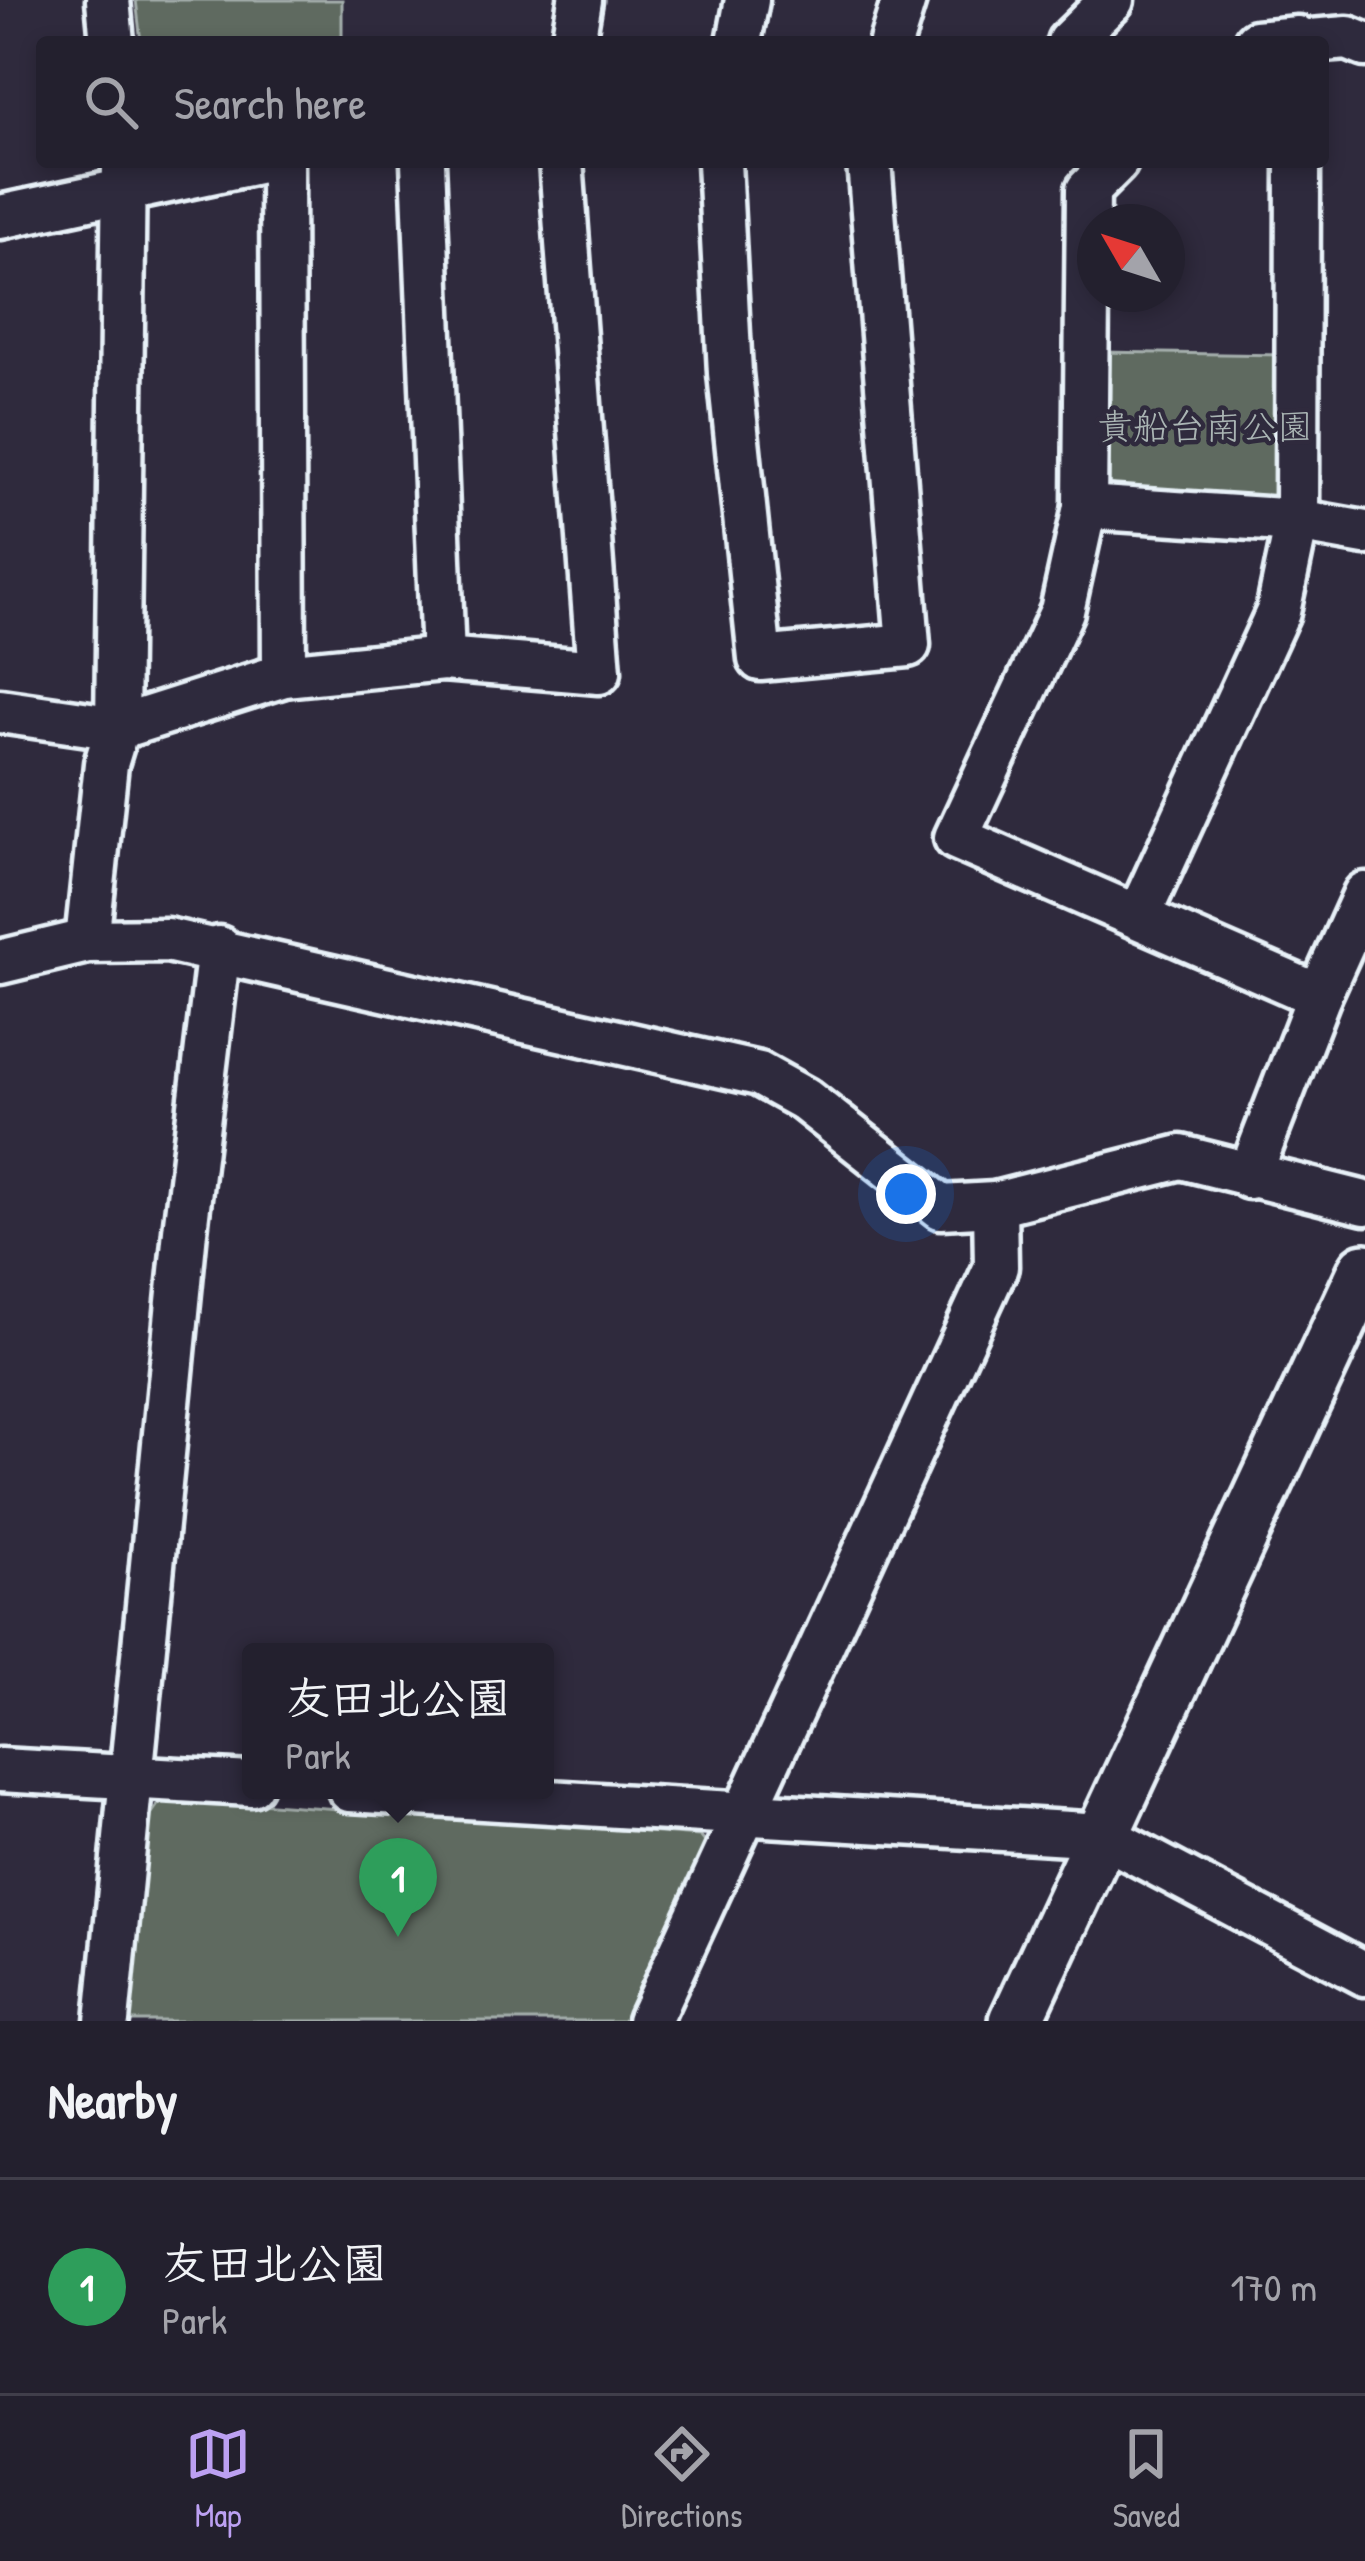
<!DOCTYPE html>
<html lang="en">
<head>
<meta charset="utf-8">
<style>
  :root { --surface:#23202e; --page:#2f2d3a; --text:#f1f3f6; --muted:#a3a3aa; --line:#403e4a; --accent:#bca0f2 }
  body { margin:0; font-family:"Patrick Hand","Klee One",sans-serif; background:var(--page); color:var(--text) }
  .compass { position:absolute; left:1077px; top:204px; width:108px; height:108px; border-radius:50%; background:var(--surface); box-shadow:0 6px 18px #0003; rotate:309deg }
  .you { position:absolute; left:906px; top:1194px; width:42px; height:42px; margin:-30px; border:9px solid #fff; border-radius:50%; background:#1a73e8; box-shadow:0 0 0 18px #1a73e833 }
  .badge { display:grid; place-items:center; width:78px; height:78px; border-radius:50%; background:var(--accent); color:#fff; font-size:39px; font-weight:700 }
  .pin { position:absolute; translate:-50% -99px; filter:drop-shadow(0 3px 6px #0008) }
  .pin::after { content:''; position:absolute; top:63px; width:42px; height:36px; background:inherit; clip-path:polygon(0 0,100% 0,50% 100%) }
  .popup { position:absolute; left:242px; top:1643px; width:312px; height:156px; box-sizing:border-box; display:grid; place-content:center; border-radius:12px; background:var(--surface); filter:drop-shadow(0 3px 9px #0005); font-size:39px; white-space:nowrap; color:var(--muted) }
  .popup b { font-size:45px; color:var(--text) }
  .popup::after { content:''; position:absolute; left:50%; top:100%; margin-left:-24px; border:24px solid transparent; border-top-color:var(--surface) }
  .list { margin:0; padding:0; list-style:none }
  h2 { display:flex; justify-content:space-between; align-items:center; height:156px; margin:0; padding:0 48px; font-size:51px }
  h2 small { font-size:39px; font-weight:400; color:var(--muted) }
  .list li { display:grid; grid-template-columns:78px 1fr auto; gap:36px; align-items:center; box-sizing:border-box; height:216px; padding:0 48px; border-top:3px solid var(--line) }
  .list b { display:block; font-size:45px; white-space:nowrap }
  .list p { margin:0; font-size:39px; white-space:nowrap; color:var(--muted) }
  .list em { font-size:39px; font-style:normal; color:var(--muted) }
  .icon { flex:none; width:66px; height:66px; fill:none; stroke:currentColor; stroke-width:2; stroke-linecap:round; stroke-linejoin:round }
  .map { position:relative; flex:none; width:1365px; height:2021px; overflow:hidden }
  .search { position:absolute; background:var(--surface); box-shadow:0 6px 18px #0003; left:36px; right:36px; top:36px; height:132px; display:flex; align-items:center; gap:30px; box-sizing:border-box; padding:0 42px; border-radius:12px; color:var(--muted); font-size:45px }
  .sheet { height:372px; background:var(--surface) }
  nav { display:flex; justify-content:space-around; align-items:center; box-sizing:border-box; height:168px; border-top:3px solid var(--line); background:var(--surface); font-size:33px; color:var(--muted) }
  nav a { display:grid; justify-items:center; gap:6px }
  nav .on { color:var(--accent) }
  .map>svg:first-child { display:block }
  .green { fill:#5f6b60; stroke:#a4aeac; stroke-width:3 }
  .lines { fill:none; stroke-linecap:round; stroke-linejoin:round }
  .minor-casing { stroke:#e8f1f8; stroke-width:51 }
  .tertiary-casing { stroke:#e8f1f8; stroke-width:60 }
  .minor { stroke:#2f2a3d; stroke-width:42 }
  .tertiary { stroke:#2f2a3d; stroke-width:51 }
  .labels { text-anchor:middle; stroke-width:9; stroke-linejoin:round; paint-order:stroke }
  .park-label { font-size:36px; fill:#aab5b4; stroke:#2f2a3d }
</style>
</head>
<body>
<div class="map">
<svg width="1365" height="2021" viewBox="0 0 1365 2021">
  <rect width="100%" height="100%" fill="#2f2a3d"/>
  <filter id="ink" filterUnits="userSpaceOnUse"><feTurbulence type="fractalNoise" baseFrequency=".00833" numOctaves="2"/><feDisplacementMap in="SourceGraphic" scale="24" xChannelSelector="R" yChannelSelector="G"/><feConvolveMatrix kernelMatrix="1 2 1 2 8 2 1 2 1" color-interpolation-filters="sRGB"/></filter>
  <g filter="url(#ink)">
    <g class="green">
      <polygon points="136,0 342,0 342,42 141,42"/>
      <polygon points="1098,352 1284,355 1279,505 1099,487"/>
      <polygon points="164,1796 700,1836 711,1849 687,1886 628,2021 121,2021 148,1819"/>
    </g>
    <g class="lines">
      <g class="minor-casing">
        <g id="minor">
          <polyline points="108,0 112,42"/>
          <polyline points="573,42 580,0"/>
          <polyline points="739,42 747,0"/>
          <polyline points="891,42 904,0"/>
          <polyline points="1069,42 1112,0"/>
          <polyline points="1256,42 1298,38"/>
          <polyline points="1298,42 1348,38 1365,45"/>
          <polyline points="282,162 284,675"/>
          <polyline points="423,162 443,659"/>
          <polyline points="719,162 730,373 760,659 908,645 869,162"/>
          <polyline points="0,217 257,162"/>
          <polyline points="1085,507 1088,190 1116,162"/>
          <polyline points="0,711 117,728 284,675 443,659 599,672 561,162"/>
          <polyline points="1139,915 1278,612 1297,521 1298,162"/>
          <polyline points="87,941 106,764 117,728 124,162"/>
          <polyline points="0,962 87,941 167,940 759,1074 804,1099 941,1207 995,1204 1181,1157 1365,1203"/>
          <polyline points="1319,996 1365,894"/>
          <polyline points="1249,1177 1319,996 956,838 1062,611 1085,507 1297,521 1365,533"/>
          <polyline points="0,1770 251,1784"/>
          <polyline points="350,1790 1102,1835 1365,1974"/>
          <polyline points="107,2021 185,1231 219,948"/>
          <polyline points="649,2021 996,1267 995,1204"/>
        </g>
      </g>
      <g class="tertiary-casing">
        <polyline id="tertiary" points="1016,2021 1365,1270"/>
      </g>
      <use href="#minor" class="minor"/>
      <use href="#tertiary" class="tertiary"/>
    </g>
  </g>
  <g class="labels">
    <g class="park-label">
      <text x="1205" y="439">貴船台南公園</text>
    </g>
  </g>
</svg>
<svg class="compass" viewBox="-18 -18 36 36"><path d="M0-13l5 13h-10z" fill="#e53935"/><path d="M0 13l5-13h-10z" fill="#a3a3aa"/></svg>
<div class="you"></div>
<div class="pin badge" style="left:398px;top:1937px;background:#2e9e5b">1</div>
<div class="popup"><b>友田北公園</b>Park</div>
<div class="search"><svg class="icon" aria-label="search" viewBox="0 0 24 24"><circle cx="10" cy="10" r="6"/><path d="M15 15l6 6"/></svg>Search here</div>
</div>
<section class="sheet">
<h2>Nearby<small></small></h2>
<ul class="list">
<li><span class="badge" style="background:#2e9e5b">1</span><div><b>友田北公園</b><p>Park</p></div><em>170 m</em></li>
</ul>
</section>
<nav>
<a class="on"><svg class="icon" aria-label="map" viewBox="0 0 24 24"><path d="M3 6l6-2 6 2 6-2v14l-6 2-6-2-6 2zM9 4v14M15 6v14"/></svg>Map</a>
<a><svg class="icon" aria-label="directions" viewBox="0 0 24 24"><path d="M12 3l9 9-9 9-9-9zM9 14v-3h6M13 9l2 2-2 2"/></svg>Directions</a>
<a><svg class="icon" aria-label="saved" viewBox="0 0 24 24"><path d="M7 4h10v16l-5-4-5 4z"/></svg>Saved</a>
</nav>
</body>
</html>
